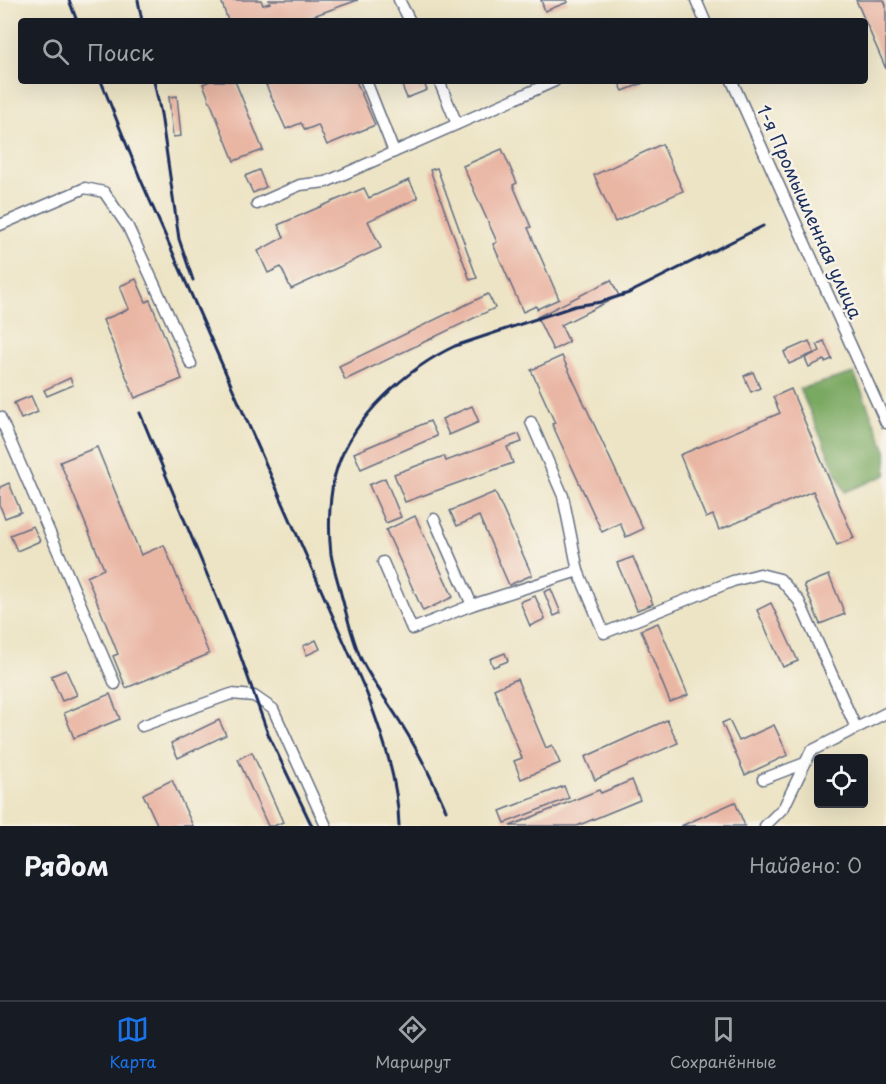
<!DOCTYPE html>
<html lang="ru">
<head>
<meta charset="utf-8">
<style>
  :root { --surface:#171b24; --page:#242831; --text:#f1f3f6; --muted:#9ea1a6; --line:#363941; --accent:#1a73e8 }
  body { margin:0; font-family:"Playpen Sans",sans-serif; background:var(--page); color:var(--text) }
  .controls { position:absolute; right:18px; bottom:18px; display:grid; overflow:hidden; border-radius:6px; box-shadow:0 6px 24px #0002 }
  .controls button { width:54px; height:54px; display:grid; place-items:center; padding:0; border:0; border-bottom:2px solid var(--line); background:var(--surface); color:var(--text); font:30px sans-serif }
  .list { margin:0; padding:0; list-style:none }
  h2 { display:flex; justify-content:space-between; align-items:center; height:78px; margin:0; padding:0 24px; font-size:26px }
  h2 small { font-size:20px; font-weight:400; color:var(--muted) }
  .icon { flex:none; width:33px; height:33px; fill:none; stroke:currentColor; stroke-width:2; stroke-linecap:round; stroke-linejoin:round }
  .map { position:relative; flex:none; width:886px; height:826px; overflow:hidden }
  .search { position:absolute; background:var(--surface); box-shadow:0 6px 24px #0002; left:18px; right:18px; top:18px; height:66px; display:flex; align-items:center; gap:15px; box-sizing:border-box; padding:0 21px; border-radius:6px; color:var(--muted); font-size:22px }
  .sheet { height:174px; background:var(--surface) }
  nav { display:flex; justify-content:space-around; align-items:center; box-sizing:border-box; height:84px; border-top:2px solid var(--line); background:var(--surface); font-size:16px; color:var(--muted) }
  nav a { display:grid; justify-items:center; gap:3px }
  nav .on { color:var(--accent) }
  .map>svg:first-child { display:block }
  .forest { fill:#7aa962; stroke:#4a6c60; stroke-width:1.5 }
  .building { fill:#eab6a4 }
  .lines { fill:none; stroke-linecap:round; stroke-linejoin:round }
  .minor-casing { stroke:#646e82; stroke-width:13 }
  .minor { stroke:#fff; stroke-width:10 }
  .rail { stroke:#1b2f5e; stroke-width:3 }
  .labels { text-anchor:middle; stroke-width:5; stroke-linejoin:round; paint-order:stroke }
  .street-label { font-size:18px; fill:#1b2f5e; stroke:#f7f3e8 }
</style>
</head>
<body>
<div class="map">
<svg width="886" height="826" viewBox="0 0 886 826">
  <rect width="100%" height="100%" fill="#f7f3e8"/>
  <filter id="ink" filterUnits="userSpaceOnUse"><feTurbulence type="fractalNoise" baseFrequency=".0167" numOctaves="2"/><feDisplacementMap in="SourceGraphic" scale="12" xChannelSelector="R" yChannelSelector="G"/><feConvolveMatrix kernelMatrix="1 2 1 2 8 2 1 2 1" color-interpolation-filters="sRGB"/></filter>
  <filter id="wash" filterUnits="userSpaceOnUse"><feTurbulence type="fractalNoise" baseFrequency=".008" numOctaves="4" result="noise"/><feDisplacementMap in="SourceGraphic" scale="24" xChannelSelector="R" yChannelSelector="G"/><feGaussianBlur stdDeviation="1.35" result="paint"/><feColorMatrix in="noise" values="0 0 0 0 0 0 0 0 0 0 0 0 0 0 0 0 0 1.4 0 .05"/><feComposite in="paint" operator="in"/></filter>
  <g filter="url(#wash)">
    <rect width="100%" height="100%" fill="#ede4c5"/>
    <polygon class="forest" points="854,373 886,451 886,475 845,492 800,389"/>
    <g id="blocks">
      <g class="building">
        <polygon points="221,0 261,0 263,5 270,3 269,0 358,0 299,21 228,21"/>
        <polygon points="541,0 567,0 568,2 545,11"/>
        <polygon points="856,0 884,0 886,5 886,69"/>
        <polygon points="210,81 235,81 263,150 234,161 203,84"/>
        <polygon points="275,81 356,81 375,125 327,145 318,125 305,130 301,123 286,129 266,85"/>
        <polygon points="400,81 423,81 427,90 407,98"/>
        <polygon points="623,81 642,81 643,83 623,91 619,83"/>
        <polygon points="177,96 181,136 173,137 169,97"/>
        <polygon points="662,144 683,191 615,222 594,175"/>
        <polygon points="502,149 517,183 513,185 531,227 528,228 559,299 537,309 536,306 523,312 493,244 497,242 463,166"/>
        <polygon points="437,168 477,278 470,280 430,170"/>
        <polygon points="259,170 266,187 253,193 245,176"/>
        <polygon points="409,180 418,198 368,221 381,248 291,289 281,267 268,273 258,251 284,237 278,225 364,188 369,198"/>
        <polygon points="136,279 146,302 150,300 182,379 135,398 103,320 129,309 120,286"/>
        <polygon points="611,280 619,296 561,325 569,342 553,350 537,317"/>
        <polygon points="488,294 495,308 345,380 339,366"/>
        <polygon points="809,341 814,353 789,364 784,352"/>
        <polygon points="824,341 832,359 825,362 824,360 809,367 805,358 820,351 817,344"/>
        <polygon points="562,356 643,529 626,537 620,523 602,532 552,424 555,423 531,370"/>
        <polygon points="753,372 760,388 751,392 744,376"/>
        <polygon points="70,378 73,385 47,396 44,390"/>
        <polygon points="791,389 854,538 837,545 813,491 719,530 713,515 706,518 680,455 780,413 773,397"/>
        <polygon points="31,396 38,412 21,419 14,403"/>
        <polygon points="472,406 479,422 449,435 442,419"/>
        <polygon points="430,421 437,436 361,469 354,453"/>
        <polygon points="519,434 522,442 507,447 513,463 405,502 394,474 444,456 446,461"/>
        <polygon points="97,447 141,555 164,545 209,654 126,688 113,656 118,654 87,577 104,569 60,462"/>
        <polygon points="385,478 401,517 386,523 369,485"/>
        <polygon points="9,483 21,512 5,518 0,506 0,487"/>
        <polygon points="495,492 532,575 509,585 479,516 457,526 450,511"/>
        <polygon points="415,516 453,597 423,611 386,530"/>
        <polygon points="33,526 40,541 17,551 10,535"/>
        <polygon points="633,557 653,604 637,610 617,563"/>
        <polygon points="829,575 845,614 820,624 804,585"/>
        <polygon points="551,589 561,613 554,616 544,592"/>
        <polygon points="535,596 545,619 530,626 520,602"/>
        <polygon points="771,603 798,661 783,667 757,610"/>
        <polygon points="658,623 688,695 670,702 641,630"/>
        <polygon points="316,640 320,649 307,655 303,646"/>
        <polygon points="505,653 508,661 493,667 490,659"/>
        <polygon points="66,670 77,695 62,701 51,676"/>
        <polygon points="517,679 546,748 552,745 560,763 521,779 514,761 522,758 494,689"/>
        <polygon points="110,694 120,719 74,738 64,713"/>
        <polygon points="219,720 226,735 178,758 171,743"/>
        <polygon points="667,720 678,743 595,780 585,757"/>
        <polygon points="729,720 739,741 774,725 788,755 745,775 722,723"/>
        <polygon points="252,752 283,822 274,826 268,826 238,759"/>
        <polygon points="172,780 193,826 158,826 143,794"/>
        <polygon points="632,780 640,800 577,826 510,826 599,790 601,793"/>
        <polygon points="564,786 569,798 505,823 500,811"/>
        <polygon points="735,802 745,826 681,826"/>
      </g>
    </g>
  </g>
  <g filter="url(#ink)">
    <use href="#blocks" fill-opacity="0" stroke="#646e82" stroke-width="1.5"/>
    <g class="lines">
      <g class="minor-casing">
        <g id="minor">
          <polyline points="399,0 410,21"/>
          <polyline points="696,0 705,21"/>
          <polyline points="366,81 394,152"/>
          <polyline points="439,81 457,124"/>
          <polyline points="732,81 886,423"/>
          <polyline points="257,204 300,185 326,182 555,81"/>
          <polyline points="0,225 85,188 104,192 128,227 191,364"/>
          <polyline points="0,417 115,684"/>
          <polyline points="531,422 563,496 578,571 604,633 733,581 760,574 780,579 799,601 856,728"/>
          <polyline points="434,519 472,605 578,571"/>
          <polyline points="383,562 412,629 472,605"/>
          <polyline points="142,726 231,694 254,696 273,709 326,826"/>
          <polyline points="763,779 805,763"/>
          <polyline points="765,826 784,807 811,751 886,713"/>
        </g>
      </g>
      <use href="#minor" class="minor"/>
      <g class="rail">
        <polyline points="69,0 77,21"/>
        <polyline points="138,0 142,21"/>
        <path d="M101,81l39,97 227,516c16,43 31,86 32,132"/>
        <polyline points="154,81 161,114 179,239 193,280"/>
        <polyline points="140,413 238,649 268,734 312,826"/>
        <path d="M446,810c-13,-29 -27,-58 -44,-85 -13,-22 -30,-43 -41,-66 -9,-21 -14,-43 -20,-65 -3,-13 -8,-27 -10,-40 -3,-26 -2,-62 6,-86 17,-52 71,-100 118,-122l120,-40 26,-4 28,-9 134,-67"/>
      </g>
    </g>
  </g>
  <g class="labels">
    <g class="street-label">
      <text transform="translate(809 212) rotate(66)" y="6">1-я Промышленная улица</text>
    </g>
  </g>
</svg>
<div class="controls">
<button><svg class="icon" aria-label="locate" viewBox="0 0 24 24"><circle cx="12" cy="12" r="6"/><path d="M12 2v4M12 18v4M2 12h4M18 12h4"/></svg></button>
</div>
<div class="search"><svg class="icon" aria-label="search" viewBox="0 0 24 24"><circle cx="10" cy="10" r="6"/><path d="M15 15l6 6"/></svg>Поиск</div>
</div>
<section class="sheet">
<h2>Рядом<small>Найдено: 0</small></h2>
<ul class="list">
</ul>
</section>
<nav>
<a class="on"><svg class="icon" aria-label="map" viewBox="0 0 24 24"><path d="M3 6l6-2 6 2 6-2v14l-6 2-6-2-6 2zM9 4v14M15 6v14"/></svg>Карта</a>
<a><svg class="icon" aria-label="directions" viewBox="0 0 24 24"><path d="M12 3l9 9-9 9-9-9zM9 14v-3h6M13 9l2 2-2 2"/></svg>Маршрут</a>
<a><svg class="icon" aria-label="saved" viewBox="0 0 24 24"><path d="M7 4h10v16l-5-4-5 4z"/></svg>Сохранённые</a>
</nav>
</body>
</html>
